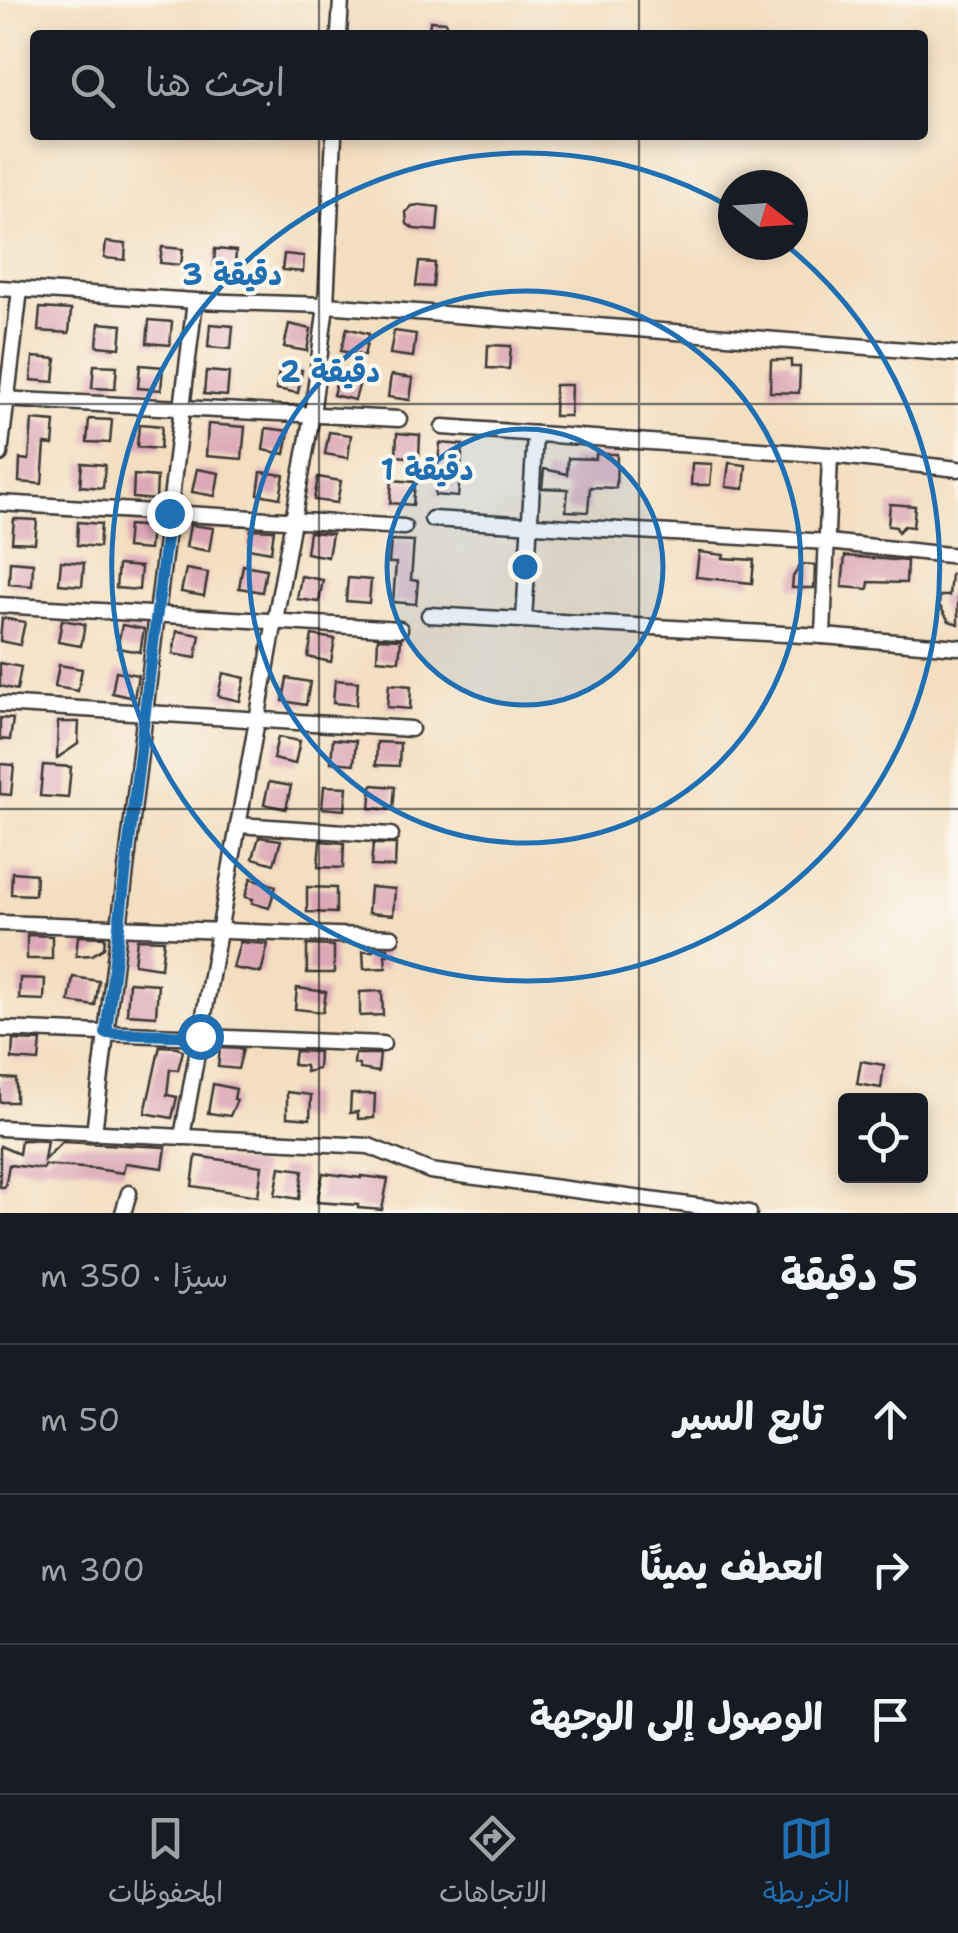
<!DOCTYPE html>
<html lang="ar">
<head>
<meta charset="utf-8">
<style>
  :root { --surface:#171b24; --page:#20242c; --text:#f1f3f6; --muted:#9ea1a6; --line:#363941; --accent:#1f6fb2 }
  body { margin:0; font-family:"Shantell Sans","Playpen Sans Arabic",sans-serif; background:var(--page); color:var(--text); direction:rtl }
  .controls { position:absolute; right:30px; bottom:30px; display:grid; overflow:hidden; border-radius:10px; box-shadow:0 5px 15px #0003 }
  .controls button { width:90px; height:90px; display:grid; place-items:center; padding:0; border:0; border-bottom:2px solid var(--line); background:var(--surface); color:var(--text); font:50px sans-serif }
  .compass { position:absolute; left:718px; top:170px; width:90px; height:90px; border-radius:50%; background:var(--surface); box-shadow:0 5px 15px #0003; rotate:107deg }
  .stop { position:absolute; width:30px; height:30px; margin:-22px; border:8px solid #1f6fb2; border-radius:50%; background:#fff }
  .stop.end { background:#1f6fb2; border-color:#fff; box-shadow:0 2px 10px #0008 }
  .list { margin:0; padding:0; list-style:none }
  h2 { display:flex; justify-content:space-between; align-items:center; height:130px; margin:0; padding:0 40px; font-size:42px }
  h2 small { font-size:32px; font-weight:400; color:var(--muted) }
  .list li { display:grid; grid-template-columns:65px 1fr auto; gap:30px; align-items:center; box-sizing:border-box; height:150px; padding:0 40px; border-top:2px solid var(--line) }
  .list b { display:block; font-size:38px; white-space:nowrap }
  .list em { font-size:32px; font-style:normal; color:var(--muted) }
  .icon { flex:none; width:55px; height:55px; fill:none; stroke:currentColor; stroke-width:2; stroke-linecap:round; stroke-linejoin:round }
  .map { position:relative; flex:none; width:958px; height:1213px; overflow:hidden; direction:ltr }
  .search { position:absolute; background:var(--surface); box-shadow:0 5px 15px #0003; left:30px; right:30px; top:30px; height:110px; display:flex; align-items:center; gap:25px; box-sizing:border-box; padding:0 35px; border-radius:10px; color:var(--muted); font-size:38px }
  .sheet { height:580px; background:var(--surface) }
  nav { display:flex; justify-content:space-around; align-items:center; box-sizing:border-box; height:140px; border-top:2px solid var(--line); background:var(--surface); font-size:28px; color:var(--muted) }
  nav a { display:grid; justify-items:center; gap:5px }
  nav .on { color:var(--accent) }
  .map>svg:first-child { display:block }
  .building { fill:#dca7b7 }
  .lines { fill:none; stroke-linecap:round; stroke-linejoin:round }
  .street-casing { stroke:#3c3935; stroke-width:19 }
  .street { stroke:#fff; stroke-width:14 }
  .route { stroke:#1f6fb2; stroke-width:12 }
  .grid { fill:none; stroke:#1c1c1c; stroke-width:2.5; stroke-opacity:0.55 }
  .ring { fill:none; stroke:#1f6fb2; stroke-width:5 }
  .centre { fill:#1f6fb2; stroke:#fbf7ec; stroke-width:5 }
  .ring-label { font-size:30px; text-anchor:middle; font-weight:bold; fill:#1f6fb2; stroke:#fbf7ec; stroke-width:8; stroke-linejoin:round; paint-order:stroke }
</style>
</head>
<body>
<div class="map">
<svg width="958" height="1213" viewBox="0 0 958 1213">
  <rect width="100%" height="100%" fill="#fbf7ec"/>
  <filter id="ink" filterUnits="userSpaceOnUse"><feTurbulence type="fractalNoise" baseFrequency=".01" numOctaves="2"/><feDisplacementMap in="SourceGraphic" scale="20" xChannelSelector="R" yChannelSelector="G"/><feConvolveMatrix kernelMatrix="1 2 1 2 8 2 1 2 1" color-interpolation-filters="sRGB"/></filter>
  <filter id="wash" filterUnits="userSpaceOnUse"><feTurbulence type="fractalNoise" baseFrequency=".0048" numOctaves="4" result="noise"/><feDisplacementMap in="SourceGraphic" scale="40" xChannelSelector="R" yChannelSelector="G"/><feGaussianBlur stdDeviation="2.25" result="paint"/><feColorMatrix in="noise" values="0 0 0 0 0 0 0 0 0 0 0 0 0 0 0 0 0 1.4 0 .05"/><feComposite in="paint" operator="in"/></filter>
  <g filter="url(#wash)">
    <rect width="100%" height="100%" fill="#f3dec0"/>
    <g id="blocks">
      <g class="building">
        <polygon points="430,21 446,22 445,35 429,35"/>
        <polygon points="420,205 439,207 437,231 414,229 407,224 406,212 412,206"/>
        <polygon points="106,242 126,244 125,260 104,258"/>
        <polygon points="162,247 183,249 181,265 160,263"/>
        <polygon points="215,249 236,251 235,267 214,265"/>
        <polygon points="284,254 304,256 303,272 282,270"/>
        <polygon points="419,262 435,263 433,287 416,286"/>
        <polygon points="40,308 71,310 69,333 38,331"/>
        <polygon points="149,320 172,322 170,345 147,343"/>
        <polygon points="99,323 122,325 120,348 97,346"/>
        <polygon points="210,324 233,326 231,349 208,347"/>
        <polygon points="289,324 311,329 307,351 284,347"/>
        <polygon points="347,328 369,334 364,356 341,351"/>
        <polygon points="394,331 416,334 413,357 390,354"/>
        <polygon points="488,345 511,346 509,369 487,368"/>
        <polygon points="33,357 56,359 54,382 31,380"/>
        <polygon points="771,360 791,360 791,367 800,367 799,393 770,392"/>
        <polygon points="94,365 117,366 115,389 92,388"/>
        <polygon points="140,365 163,367 161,390 138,388"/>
        <polygon points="280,366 302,370 298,393 276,389"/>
        <polygon points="206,371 229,373 227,396 204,394"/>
        <polygon points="339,372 361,378 355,400 333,395"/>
        <polygon points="391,375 413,378 410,400 388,397"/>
        <polygon points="555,385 571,385 570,416 554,416"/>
        <polygon points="89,419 112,420 110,443 87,442"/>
        <polygon points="32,420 55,422 53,445 45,444 42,484 19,482 20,459 29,460"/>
        <polygon points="139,424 162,426 160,449 137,447"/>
        <polygon points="208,424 245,427 242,459 206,456"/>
        <polygon points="266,428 289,431 285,454 263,450"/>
        <polygon points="329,432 351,435 348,458 325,454"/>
        <polygon points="397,433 420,435 419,458 396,456"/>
        <polygon points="440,443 463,445 458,497 435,495"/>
        <polygon points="596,454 617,454 616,488 590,487 588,512 566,511 568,489 542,488 544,469 567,474 568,458 596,459"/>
        <polygon points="82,463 105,465 103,488 80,486"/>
        <polygon points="692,463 712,464 710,485 691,485"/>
        <polygon points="729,463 746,465 744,489 726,487"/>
        <polygon points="197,469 219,473 215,496 192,492"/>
        <polygon points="261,472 284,475 280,498 258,494"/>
        <polygon points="134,475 157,477 156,500 133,498"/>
        <polygon points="318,477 341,481 337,503 314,500"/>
        <polygon points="392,480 415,482 413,505 390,503"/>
        <polygon points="890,504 915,506 913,527 904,526 898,532 896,527 888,526"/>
        <polygon points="14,519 37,520 35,543 12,542"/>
        <polygon points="78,522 101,524 99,547 77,545"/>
        <polygon points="128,525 151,527 149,550 126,548"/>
        <polygon points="190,525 213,528 209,551 186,547"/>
        <polygon points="251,529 274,530 271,552 248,548"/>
        <polygon points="309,532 332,534 328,557 306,553"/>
        <polygon points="391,540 414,541 411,580 418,581 416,604 393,602 396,563 389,563"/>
        <polygon points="699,552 724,555 723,558 754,560 752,583 696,577"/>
        <polygon points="845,556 907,561 906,583 869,582 868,589 842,587"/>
        <polygon points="10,561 33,563 32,586 9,584"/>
        <polygon points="61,561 84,563 82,586 59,584"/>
        <polygon points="801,564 815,565 814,588 792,588 793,577"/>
        <polygon points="118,565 141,567 139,590 116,588"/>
        <polygon points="243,565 266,569 262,592 239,588"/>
        <polygon points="186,569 208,573 204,596 181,592"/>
        <polygon points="951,574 958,574 958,624 949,621 939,605 940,596 949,596"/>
        <polygon points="301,576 323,580 319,602 297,599"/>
        <polygon points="348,578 371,580 369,603 346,601"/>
        <polygon points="2,618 25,622 20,645 0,641"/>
        <polygon points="62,620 85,624 81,646 58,642"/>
        <polygon points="122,625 144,629 140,652 117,648"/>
        <polygon points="177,631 200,635 196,658 173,654"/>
        <polygon points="312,635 335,639 331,662 308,657"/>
        <polygon points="378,638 401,639 399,661 377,659"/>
        <polygon points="0,663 21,667 17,690 0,686"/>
        <polygon points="59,665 82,669 78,691 55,687"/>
        <polygon points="116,671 138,675 134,698 112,693"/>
        <polygon points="223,673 245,678 240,701 218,696"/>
        <polygon points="287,678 310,682 306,705 283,701"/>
        <polygon points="335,680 358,682 356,705 333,703"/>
        <polygon points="389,684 411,686 410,709 387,707"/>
        <polygon points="0,718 13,719 10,740 0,739"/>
        <polygon points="58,722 79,722 78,744 57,758"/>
        <polygon points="278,737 300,741 295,764 273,759"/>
        <polygon points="333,739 356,741 354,764 331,762"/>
        <polygon points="377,742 400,743 399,766 376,765"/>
        <polygon points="0,764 14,765 11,795 0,794"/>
        <polygon points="43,765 71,767 68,798 40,796"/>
        <polygon points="269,782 291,786 286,809 264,804"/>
        <polygon points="372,785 395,787 393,810 370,808"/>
        <polygon points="324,786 347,787 345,810 322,808"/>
        <polygon points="259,837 281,840 274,864 253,858"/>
        <polygon points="320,841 344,843 343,868 318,867"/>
        <polygon points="373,844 396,844 395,867 371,866"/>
        <polygon points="12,872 36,874 35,895 11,894"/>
        <polygon points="251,878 276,886 269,908 252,903 253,899 245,897"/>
        <polygon points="307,887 336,888 336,913 307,912"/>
        <polygon points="370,887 395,889 393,915 368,913"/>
        <polygon points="27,935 52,936 52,959 27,959"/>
        <polygon points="78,936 105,937 104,948 92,955 76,956"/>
        <polygon points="137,939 164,940 161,968 134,964"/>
        <polygon points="240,942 268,944 261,973 233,968"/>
        <polygon points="307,945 334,946 334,973 307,973"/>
        <polygon points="373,947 388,948 388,955 385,955 386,968 364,969 363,951 373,951"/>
        <polygon points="73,977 99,981 95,1006 69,1002"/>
        <polygon points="20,978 45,979 44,1000 19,999"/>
        <polygon points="129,982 158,984 156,1016 127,1014"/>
        <polygon points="297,988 326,992 323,1012 295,1009"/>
        <polygon points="382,991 383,1015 360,1016 360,992"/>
        <polygon points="13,1040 41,1041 39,1061 12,1059"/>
        <polygon points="160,1046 177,1047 183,1051 178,1070 170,1069 167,1095 177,1097 172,1118 145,1113"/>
        <polygon points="220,1048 243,1049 238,1069 218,1067"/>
        <polygon points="295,1051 319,1052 318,1069 306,1072 305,1066 293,1065"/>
        <polygon points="355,1054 380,1054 378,1072 360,1069 359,1065 354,1064"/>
        <polygon points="861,1061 884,1065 881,1088 857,1084"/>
        <polygon points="0,1078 16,1079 16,1102 0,1102"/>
        <polygon points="213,1084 236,1089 234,1099 237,1100 230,1116 208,1113"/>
        <polygon points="287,1092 311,1095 310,1119 287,1117"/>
        <polygon points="351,1094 375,1094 374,1118 358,1119 358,1112 350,1113"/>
        <polygon points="21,1140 47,1141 44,1160 62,1142 166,1147 163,1168 125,1163 123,1173 96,1169 44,1165 43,1169 9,1165 5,1187 0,1187 0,1146 19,1154"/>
        <polygon points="196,1156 262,1166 258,1196 192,1186"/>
        <polygon points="280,1167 303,1170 299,1199 275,1195"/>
        <polygon points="323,1173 361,1178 361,1176 388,1179 382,1210 358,1208 358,1205 317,1202"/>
      </g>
    </g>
  </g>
  <g filter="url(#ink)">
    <use href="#blocks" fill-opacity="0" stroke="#3c3935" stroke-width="2.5"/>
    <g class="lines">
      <g class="street-casing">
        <g id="street">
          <polyline points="339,35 341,0"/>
          <polyline points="0,288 195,301 326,305 958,354"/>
          <polyline points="0,399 399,419"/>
          <polyline points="443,427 830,455 958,469"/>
          <polyline points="0,454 20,290"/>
          <polyline points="0,503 404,527"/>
          <polyline points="432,519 828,542 958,556"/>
          <polyline points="0,605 400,629"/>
          <polyline points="429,615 823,636 958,647"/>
          <polyline points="524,620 535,434"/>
          <polyline points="823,636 830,455"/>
          <polyline points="0,704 411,729"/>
          <polyline points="238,825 391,835"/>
          <polyline points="0,923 392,937"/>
          <polyline points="0,1029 383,1044"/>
          <polyline points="0,1128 369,1146 430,1171 749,1213"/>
          <polyline points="94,1133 195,301"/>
          <polyline points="182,1137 312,415 326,305 334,135"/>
          <polyline points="123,1213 129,1193"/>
        </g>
      </g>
      <use href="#street" class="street"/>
    </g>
  </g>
  <g class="lines" filter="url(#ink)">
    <polyline class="route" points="169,513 106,1033 200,1036"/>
  </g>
  <path class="grid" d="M319,0v35M639,0v35M319,135v1078M639,135v1078M0,404h958M0,809h958"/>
  <circle cx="525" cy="567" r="138" fill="#1f6fb2" fill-opacity=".12"/>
  <g class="ring">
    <circle cx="525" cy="567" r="138"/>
    <circle cx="525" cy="567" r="276"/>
    <path d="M786 245A414 414 0 1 1 732 208"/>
  </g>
  <circle cx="525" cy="567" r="15" class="centre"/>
  <g class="ring-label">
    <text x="232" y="285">3 دقيقة</text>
    <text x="330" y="382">2 دقيقة</text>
    <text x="427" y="480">1 دقيقة</text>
  </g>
</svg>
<div class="controls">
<button><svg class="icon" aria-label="locate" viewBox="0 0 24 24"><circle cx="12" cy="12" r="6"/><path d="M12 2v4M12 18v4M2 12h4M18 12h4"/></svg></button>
</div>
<svg class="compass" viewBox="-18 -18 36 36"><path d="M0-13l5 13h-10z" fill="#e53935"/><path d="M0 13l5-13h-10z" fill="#9ea1a6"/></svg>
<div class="stop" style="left:200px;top:1036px"></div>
<div class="stop end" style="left:169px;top:513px"></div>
<div class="search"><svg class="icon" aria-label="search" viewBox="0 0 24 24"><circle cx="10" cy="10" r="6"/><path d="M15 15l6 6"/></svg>ابحث هنا</div>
</div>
<section class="sheet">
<h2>5 دقيقة<small>سيرًا · 350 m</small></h2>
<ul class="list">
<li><svg class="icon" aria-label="ahead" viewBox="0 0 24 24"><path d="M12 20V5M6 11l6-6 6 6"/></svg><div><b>تابع السير</b></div><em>50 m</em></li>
<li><svg class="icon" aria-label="right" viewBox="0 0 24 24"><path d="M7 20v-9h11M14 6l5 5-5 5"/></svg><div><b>انعطف يمينًا</b></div><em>300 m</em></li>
<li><svg class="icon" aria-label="arrive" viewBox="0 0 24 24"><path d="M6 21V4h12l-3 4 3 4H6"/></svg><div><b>الوصول إلى الوجهة</b></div></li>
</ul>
</section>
<nav>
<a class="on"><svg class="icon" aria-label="map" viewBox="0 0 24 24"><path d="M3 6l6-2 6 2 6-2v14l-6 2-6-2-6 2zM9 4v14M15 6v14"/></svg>الخريطة</a>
<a><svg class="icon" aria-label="directions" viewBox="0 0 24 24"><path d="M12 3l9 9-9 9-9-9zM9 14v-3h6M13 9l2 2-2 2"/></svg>الاتجاهات</a>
<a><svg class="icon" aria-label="saved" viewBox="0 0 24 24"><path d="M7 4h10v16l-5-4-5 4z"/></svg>المحفوظات</a>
</nav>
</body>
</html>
